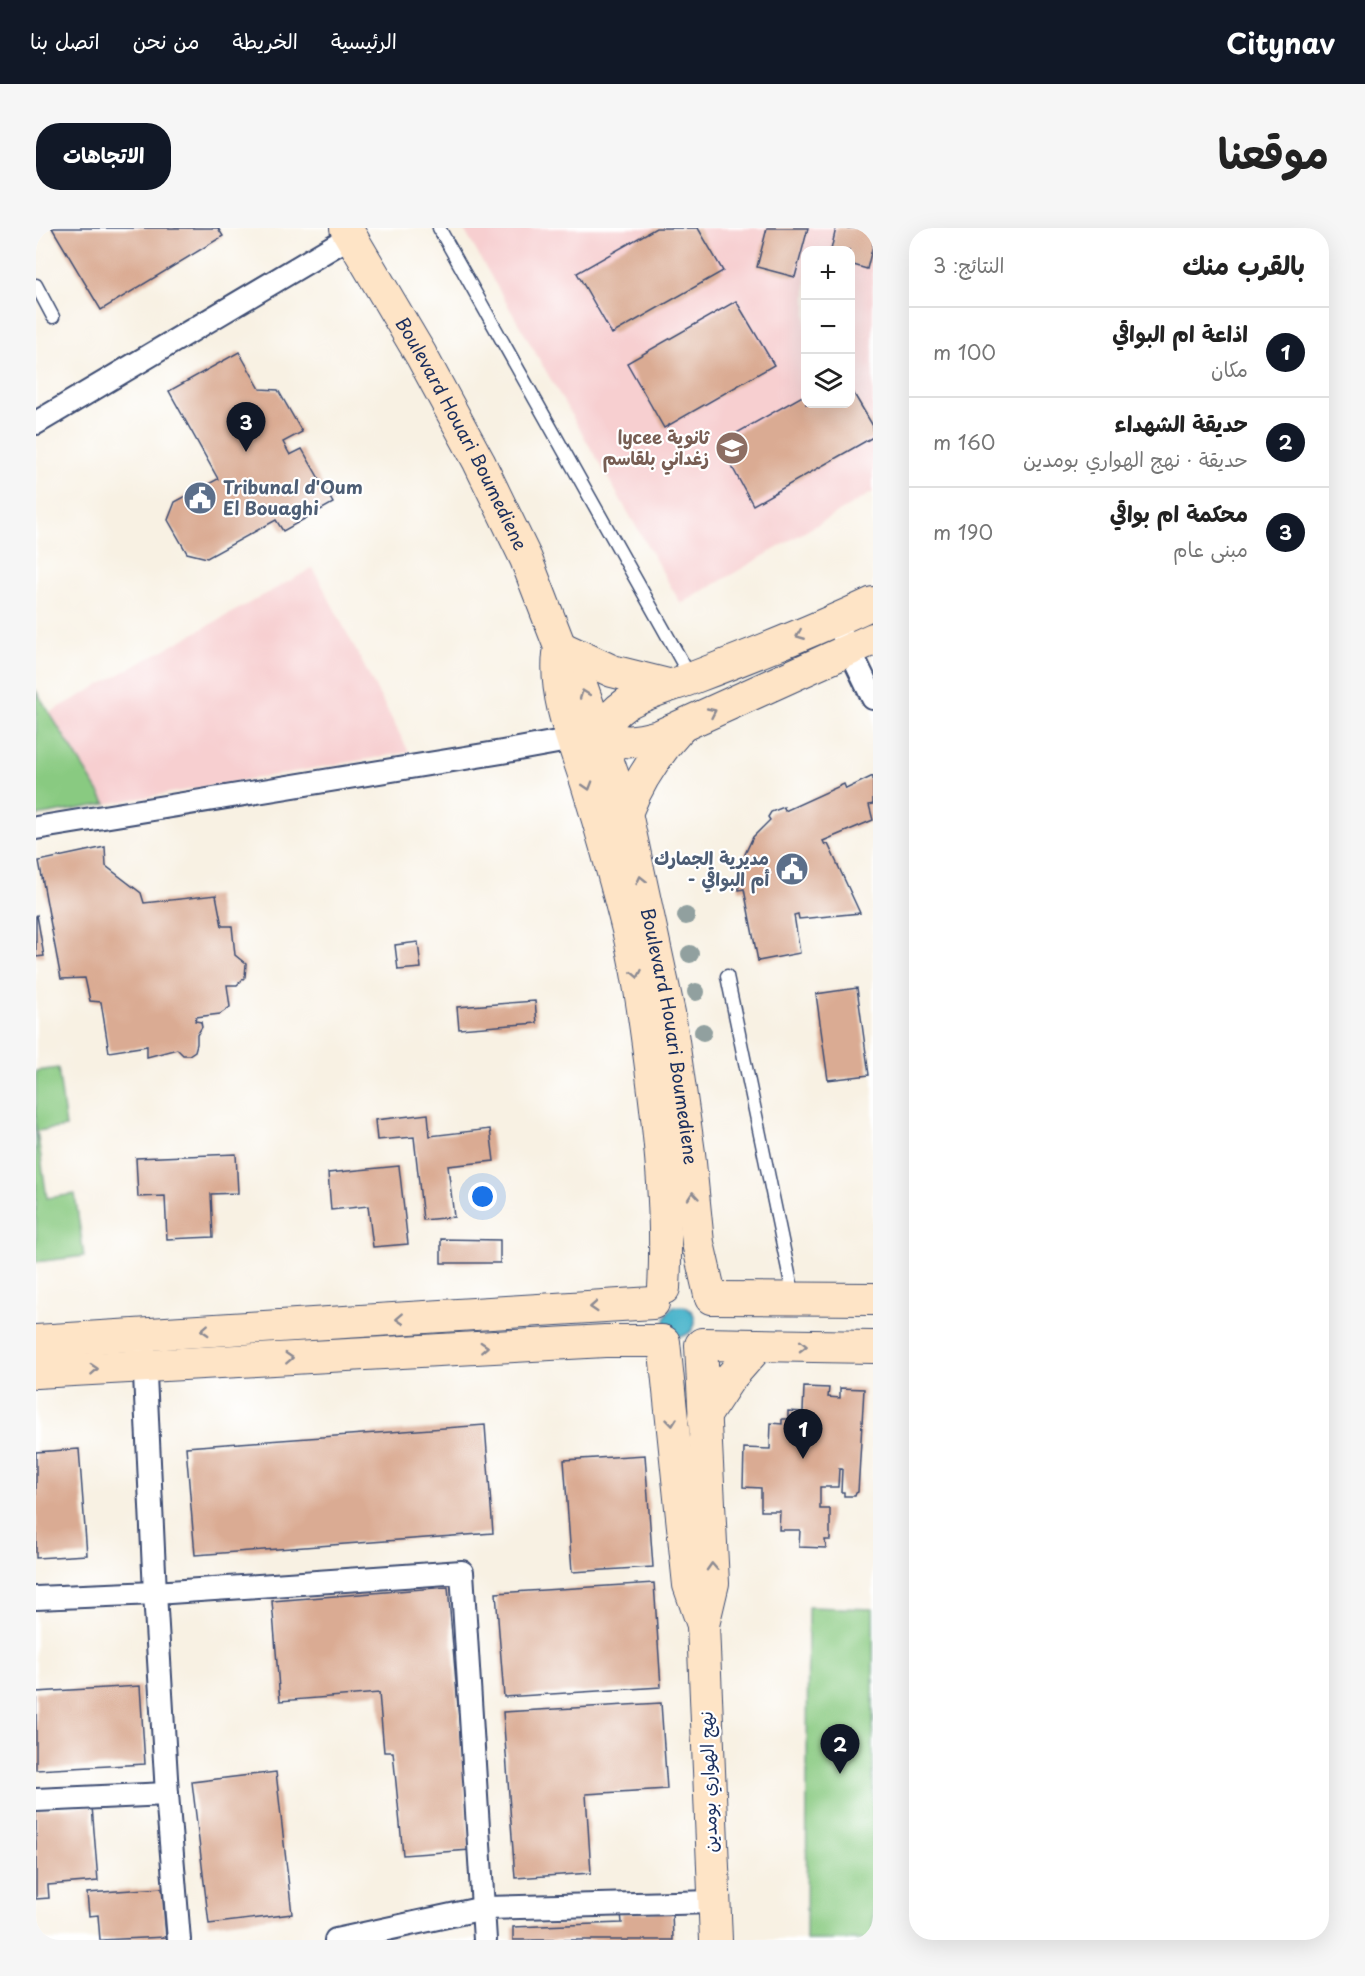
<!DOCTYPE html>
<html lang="ar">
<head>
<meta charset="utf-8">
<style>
  :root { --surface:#fff; --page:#f6f6f6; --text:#222; --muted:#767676; --line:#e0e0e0; --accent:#111827 }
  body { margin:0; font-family:"Playpen Sans","Playpen Sans Arabic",sans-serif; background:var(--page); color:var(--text); direction:rtl }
  .controls { position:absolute; right:18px; top:18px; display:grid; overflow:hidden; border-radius:12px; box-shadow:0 6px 24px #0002 }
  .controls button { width:54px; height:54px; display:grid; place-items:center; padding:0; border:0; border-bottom:2px solid var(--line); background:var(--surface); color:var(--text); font:30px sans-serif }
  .you { position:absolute; left:447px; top:969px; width:21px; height:21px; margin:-15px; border:4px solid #fff; border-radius:50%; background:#1a73e8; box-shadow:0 0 0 9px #1a73e833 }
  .badge { display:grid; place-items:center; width:39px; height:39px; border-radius:50%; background:var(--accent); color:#fff; font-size:20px; font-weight:700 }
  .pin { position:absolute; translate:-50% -50px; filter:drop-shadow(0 2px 3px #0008) }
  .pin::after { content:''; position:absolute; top:32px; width:21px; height:18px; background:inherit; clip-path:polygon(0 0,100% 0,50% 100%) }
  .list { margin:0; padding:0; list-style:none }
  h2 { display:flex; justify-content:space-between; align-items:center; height:78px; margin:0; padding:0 24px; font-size:26px }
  h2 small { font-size:20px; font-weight:400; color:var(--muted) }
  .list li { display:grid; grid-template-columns:39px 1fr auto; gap:18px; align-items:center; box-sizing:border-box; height:90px; padding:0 24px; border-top:2px solid var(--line) }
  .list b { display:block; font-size:22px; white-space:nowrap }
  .list p { margin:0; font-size:20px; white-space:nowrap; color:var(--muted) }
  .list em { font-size:20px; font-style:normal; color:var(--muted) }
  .icon { flex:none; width:33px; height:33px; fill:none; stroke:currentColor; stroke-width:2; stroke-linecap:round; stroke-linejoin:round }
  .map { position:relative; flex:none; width:837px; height:1712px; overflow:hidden; direction:ltr; border-radius:24px }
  header { display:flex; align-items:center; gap:36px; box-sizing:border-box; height:84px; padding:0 30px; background:var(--accent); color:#fff }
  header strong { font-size:28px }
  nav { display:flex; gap:33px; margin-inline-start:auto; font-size:21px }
  .intro { display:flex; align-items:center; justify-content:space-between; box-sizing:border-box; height:144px; padding:0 36px }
  h1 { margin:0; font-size:42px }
  .button { padding:15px 27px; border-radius:24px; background:var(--accent); color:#fff; font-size:21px; font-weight:700 }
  main { display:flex; gap:36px; padding:0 36px }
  aside { flex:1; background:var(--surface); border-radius:24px; box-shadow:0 6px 24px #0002 }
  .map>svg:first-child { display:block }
  .built { fill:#f7cfd0; fill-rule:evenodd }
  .green { fill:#89ca81; stroke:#527c70; stroke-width:1.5 }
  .water { fill:#4eb6cc; stroke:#347295; stroke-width:1.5 }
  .building { fill:#daab93 }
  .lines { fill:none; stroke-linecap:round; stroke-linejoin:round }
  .lane-casing { stroke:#3c4c72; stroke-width:15 }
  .street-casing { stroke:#3c4c72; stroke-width:26 }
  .secondary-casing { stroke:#3c4c72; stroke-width:34 }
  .lane { stroke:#fff; stroke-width:12 }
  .street { stroke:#fff; stroke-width:22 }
  .secondary { stroke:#fee4c6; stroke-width:32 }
  .tree { fill:#91a09f }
  .oneway { stroke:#8c8a92 }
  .labels { text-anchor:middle; stroke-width:4.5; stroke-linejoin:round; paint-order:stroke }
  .street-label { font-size:18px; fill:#1b2f5e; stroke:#fff }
  .education-label { font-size:18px; font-weight:bold; fill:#785e54; stroke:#fff; text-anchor:end }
  .service-label { font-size:18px; font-weight:bold; fill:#4e5e75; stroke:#fff; text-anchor:start }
</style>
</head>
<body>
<header>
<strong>Citynav</strong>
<nav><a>الرئيسية</a><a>الخريطة</a><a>من نحن</a><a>اتصل بنا</a></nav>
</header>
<div class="intro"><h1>موقعنا</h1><a class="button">الاتجاهات</a></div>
<main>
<aside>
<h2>بالقرب منك<small>النتائج: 3</small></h2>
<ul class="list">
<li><span class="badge">1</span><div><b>اذاعة ام البواقي</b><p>مكان</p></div><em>100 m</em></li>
<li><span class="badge">2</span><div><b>حديقة الشهداء</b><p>حديقة · نهج الهواري بومدين</p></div><em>160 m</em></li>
<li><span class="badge">3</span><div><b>محكمة ام بواقي</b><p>مبنى عام</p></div><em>190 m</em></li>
</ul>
</aside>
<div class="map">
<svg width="837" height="1712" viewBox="0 0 837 1712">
  <rect width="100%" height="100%" fill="#fff"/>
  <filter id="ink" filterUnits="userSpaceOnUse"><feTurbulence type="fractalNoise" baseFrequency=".0167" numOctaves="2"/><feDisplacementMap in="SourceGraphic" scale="12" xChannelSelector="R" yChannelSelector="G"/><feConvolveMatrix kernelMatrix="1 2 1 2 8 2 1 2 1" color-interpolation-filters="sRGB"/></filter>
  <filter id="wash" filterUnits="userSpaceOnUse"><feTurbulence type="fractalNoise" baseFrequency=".008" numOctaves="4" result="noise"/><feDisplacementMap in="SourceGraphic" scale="24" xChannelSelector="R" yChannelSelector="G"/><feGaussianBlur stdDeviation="1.35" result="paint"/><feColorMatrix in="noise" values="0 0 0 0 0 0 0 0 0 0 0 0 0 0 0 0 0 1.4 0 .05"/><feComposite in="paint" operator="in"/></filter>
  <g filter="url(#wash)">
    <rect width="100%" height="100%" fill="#f8f1e3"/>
    <g class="built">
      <path d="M427,0h410v264l-192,112zM770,22h44v154h-44z"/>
      <polygon points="277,340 373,524 70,576 13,485"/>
    </g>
    <g class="green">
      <polygon points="0,463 70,576 0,588"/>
      <polygon points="22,840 30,899 1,903 11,970 39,966 48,1028 0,1034 0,843"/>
      <polygon points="772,1379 837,1381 837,1712 770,1712"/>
    </g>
    <circle class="water" cx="644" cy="1093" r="15"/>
    <g id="blocks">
      <g class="building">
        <polygon points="16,0 182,0 187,8 65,82"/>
        <polygon points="620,0 662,0 687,43 576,106 541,45"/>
        <polygon points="731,0 772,0 759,49 721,39"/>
        <polygon points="800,0 837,0 837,17 831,41 814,36 814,22 795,22"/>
        <polygon points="700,73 738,137 628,200 591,135"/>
        <polygon points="203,124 224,161 242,162 266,204 247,214 254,227 266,221 297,275 247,303 240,292 171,330 151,325 132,292 139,274 182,251 133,163"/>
        <polygon points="814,159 837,198 837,209 717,277 683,215 770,166 770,176 814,176"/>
        <polygon points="837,548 837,576 833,577 837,592 787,613 789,617 792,616 824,685 763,691 762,686 758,687 764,725 722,733 708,661 703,662 702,647 708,644 709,626 717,609 734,592 732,589 735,584 748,579 749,583 808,556 810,561"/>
        <polygon points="69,619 70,638 105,665 108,675 180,667 186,698 196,698 199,727 210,736 209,749 201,757 191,757 194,779 184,786 160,789 159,793 165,794 166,799 161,807 161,816 159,823 153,827 147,827 141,821 111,829 111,818 73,824 65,774 54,773 49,750 25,751 3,633"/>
        <polygon points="1,687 8,728 0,729 0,688"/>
        <polygon points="382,714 385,740 362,742 359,717"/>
        <polygon points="821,760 833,847 792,852 780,766"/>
        <polygon points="499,773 501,795 423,801 421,779"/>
        <polygon points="392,886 394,908 454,901 458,933 412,938 418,989 387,992 378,909 341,912 339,892"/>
        <polygon points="200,926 202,965 175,966 177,1009 131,1011 129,968 102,969 100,930"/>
        <polygon points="363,938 372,1016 337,1019 332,978 295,982 292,945"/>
        <polygon points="405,1011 464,1012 464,1035 405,1035"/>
        <polygon points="768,1159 793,1160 792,1169 804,1170 804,1160 828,1161 822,1264 820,1265 819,1268 808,1268 808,1264 805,1264 806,1241 803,1241 802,1259 784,1259 784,1281 794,1281 794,1312 789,1312 790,1320 763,1319 764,1302 743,1302 744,1283 725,1283 725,1260 707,1259 708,1220 734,1221 735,1195 746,1196 746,1191 752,1191 752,1183 767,1184"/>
        <polygon points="449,1197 457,1305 159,1327 150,1219"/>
        <polygon points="43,1221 51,1327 0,1330 0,1224"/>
        <polygon points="609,1227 617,1339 536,1344 528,1232"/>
        <polygon points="618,1355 625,1459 468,1469 460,1365"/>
        <polygon points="412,1359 434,1622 367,1627 357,1524 348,1524 343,1465 244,1473 236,1373"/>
        <polygon points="104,1458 109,1536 0,1542 0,1464"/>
        <polygon points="625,1475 631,1561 550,1566 555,1645 479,1650 467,1484"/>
        <polygon points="240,1544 256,1686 173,1696 156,1554"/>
        <polygon points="56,1578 62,1653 12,1657 13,1670 0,1671 0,1582"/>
        <polygon points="126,1660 130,1709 64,1712 62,1687 53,1688 51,1665"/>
        <polygon points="636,1683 637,1712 477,1712 477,1699 586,1695 585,1685"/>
      </g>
    </g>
  </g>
  <g filter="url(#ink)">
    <use href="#blocks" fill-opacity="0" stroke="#3c4c72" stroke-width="1.5"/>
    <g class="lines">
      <g class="lane-casing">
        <g id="lane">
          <polyline points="403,0 655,450"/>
          <polyline points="0,57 17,89"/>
          <polyline points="691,748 758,1070"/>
        </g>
      </g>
      <g class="street-casing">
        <g id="street">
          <polyline points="0,195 315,8"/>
          <polyline points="808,410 837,470"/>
          <polyline points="0,600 466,524 549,509"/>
          <polyline points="108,1125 119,1365 131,1566 143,1712"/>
          <polyline points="0,1370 119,1365 426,1344 449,1712"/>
          <polyline points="0,1572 131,1566"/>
          <polyline points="300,1712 448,1680 677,1674"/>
        </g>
      </g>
      <g class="secondary-casing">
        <g id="secondary">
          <path id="s1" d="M310,0l75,127 58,107 47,97 34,88 21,38 45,128 43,200 20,140 9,90 12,52"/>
          <path d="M837,375c-58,27 -118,51 -178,74 -23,9 -47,14 -69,27 -12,8 -20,18 -28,30 25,10 34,9 61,2l214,-97"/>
          <polyline points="524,419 576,443 632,457"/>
          <path d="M523,426c-5,44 16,91 29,133 13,42 25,84 36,127 14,52 21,107 28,161 9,71 16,141 12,213"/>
          <path d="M590,585c13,-33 30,-59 54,-85"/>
          <polyline points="675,1070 837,1071"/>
          <polyline points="0,1113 617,1075"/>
          <polyline points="628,1114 653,1357 667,1397"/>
          <polyline points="666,1116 837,1119"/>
          <polyline points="665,1117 677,1355 667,1397 680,1712"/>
          <polyline points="0,1144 569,1113 626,1113"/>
          <polyline points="668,1189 693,1151 722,1118"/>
        </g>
      </g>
      <use href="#lane" class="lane"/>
      <use href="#street" class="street"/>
      <use href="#secondary" class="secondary"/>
    </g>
    <g class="tree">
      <circle cx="650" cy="688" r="9"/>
      <circle cx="654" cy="726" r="9"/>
      <circle cx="660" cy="764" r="9"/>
      <circle cx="667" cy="804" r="9"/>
    </g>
    <defs><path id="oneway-chevron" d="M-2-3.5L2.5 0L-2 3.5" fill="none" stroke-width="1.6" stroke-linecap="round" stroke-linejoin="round" transform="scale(1.5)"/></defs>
    <g class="oneway">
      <use href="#oneway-chevron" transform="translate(764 407) rotate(158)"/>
      <use href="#oneway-chevron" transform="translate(548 466) rotate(-110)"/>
      <use href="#oneway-chevron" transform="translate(676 484) rotate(-25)"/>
      <use href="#oneway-chevron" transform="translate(552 558) rotate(73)"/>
      <use href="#oneway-chevron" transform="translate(605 652) rotate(-103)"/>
      <use href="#oneway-chevron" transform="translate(601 746) rotate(79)"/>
      <use href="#oneway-chevron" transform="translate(657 968) rotate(-95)"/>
      <use href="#oneway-chevron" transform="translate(558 1079) rotate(176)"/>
      <use href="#oneway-chevron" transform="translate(364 1091) rotate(177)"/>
      <use href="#oneway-chevron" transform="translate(169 1102) rotate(177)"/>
      <use href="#oneway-chevron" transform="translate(767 1118) rotate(1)"/>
      <use href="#oneway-chevron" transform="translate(448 1119) rotate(-3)"/>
      <use href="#oneway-chevron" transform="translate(253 1130) rotate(-3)"/>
      <use href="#oneway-chevron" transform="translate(58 1141) rotate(-4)"/>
      <use href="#oneway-chevron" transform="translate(636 1194) rotate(84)"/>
      <use href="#oneway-chevron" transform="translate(676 1339) rotate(-93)"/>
    </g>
  </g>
  <defs>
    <g id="school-disc" transform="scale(1.725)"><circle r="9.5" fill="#8d6e63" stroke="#fff"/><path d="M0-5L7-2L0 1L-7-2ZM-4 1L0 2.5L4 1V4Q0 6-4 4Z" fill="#fff"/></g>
    <g id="civic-disc" transform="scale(1.725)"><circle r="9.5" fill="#5c6f8a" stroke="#fff"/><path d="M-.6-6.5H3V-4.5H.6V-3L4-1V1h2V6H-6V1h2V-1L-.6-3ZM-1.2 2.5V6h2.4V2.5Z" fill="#fff"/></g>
  </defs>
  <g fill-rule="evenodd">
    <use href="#school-disc" x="696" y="220"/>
    <use href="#civic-disc" x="164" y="270"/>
    <use href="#civic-disc" x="756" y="641"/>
  </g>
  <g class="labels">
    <g class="street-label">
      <text dy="6" stroke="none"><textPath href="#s1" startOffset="236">Boulevard Houari Boumediene</textPath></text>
      <text dy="6" stroke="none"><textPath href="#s1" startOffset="878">Boulevard Houari Boumediene</textPath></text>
      <text transform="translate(673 1554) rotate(-92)" y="6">نهج الهواري بومدين</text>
    </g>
    <g class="education-label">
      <text x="673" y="216">lycee ثانوية<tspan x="673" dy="21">زغداني بلقاسم</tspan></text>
    </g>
    <g class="service-label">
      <text x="187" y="266">Tribunal d'Oum<tspan x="187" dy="21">El Bouaghi</tspan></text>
      <text x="733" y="637" text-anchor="end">مديرية الجمارك<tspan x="733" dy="21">- أم البواقي</tspan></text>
    </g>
  </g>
</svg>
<div class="controls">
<button>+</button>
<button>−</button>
<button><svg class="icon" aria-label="layers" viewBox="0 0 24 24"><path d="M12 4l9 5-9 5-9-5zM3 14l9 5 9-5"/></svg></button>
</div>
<div class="you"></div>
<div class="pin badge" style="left:767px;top:1231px">1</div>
<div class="pin badge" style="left:804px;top:1546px">2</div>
<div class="pin badge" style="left:210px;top:224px">3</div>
</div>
</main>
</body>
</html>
